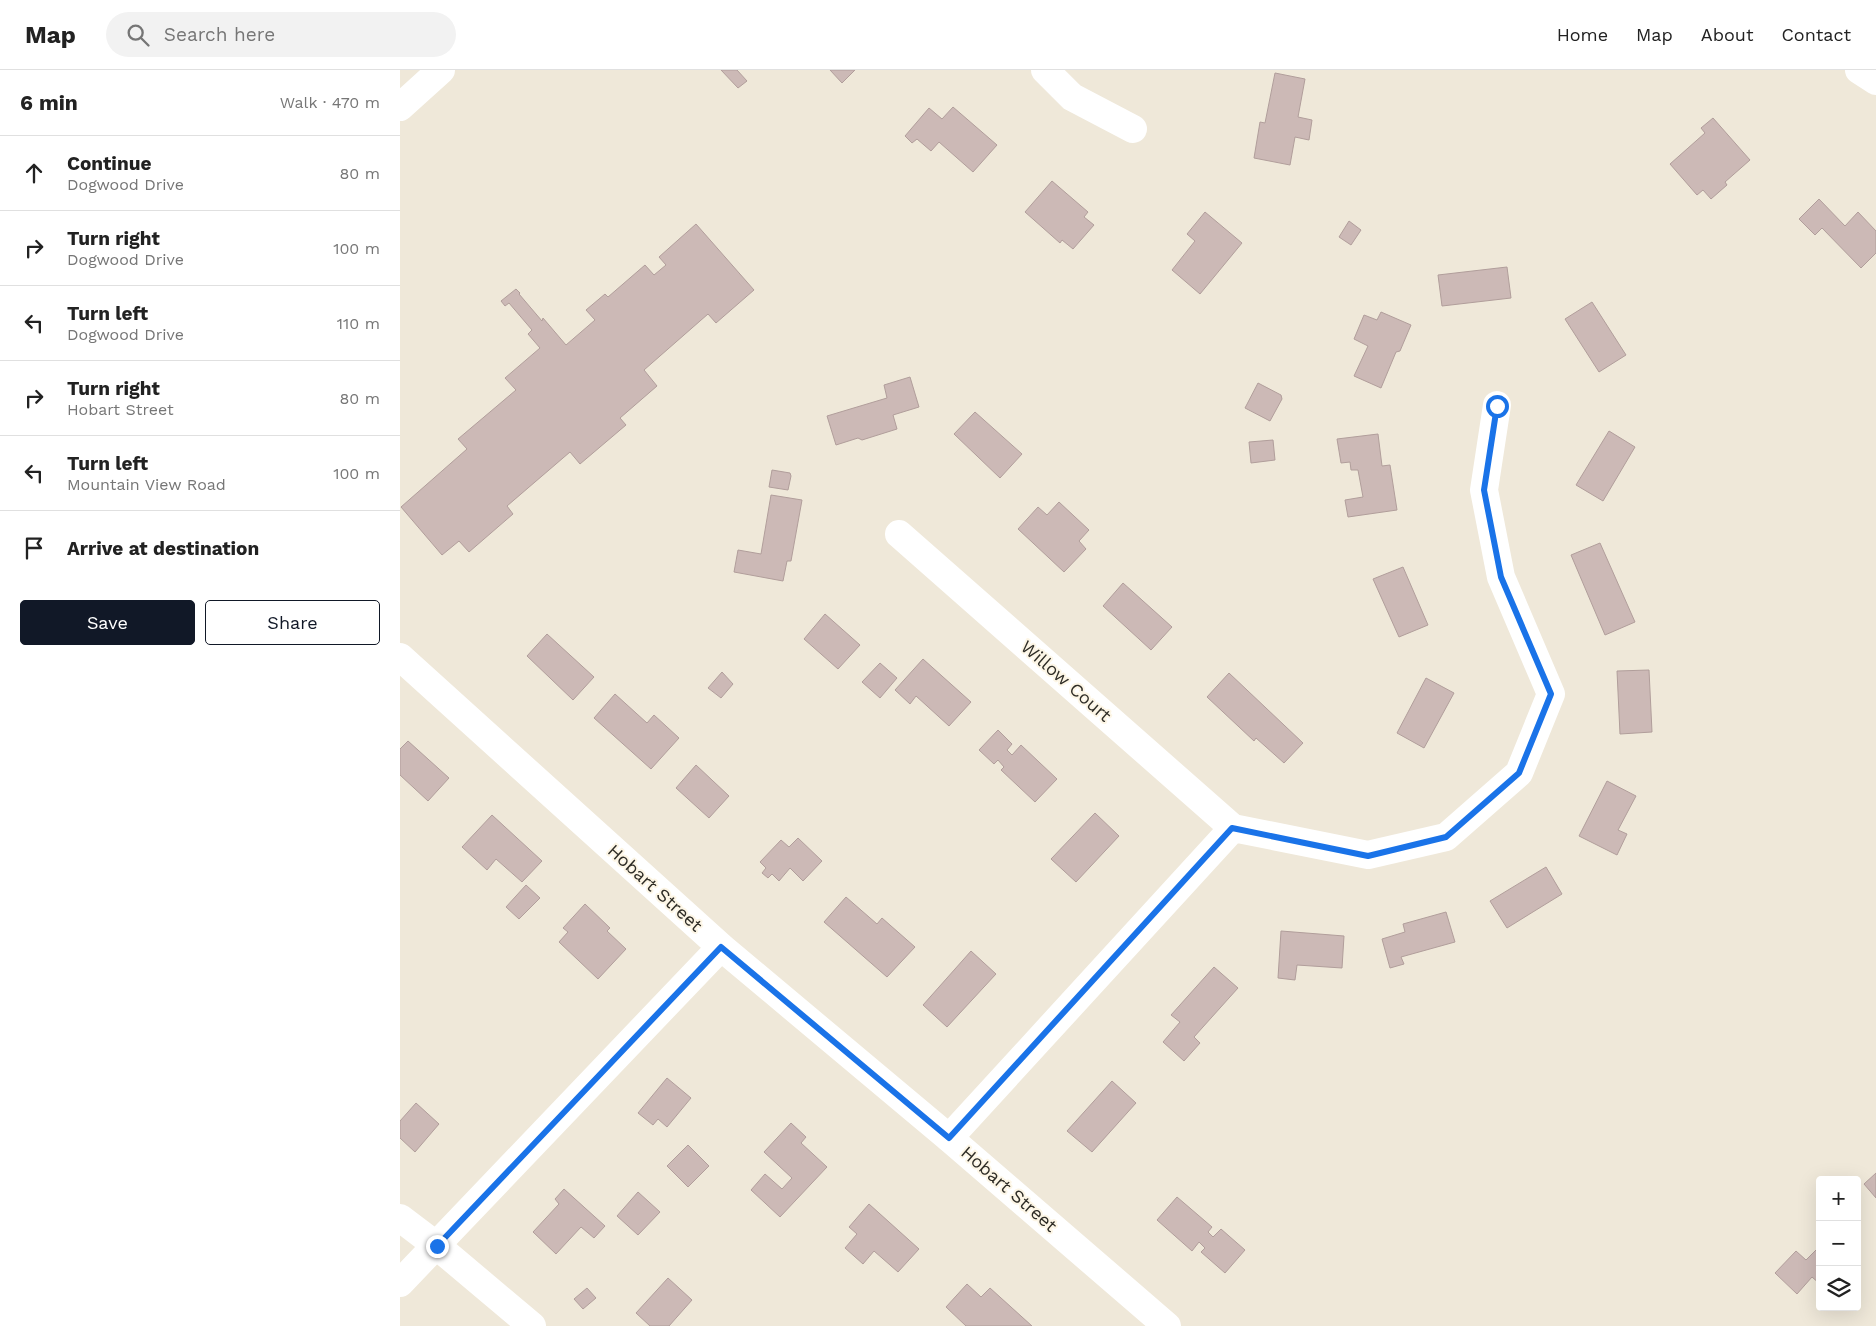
<!DOCTYPE html>
<html lang="en">
<head>
<meta charset="utf-8">
<style>
  :root { --surface:#fff; --page:#f2f2f2; --text:#222; --muted:#767676; --line:#e0e0e0; --accent:#111827 }
  body { margin:0; font-family:"Work Sans",sans-serif; background:var(--page); color:var(--text) }
  .controls { position:absolute; right:15px; bottom:15px; display:grid; overflow:hidden; border-radius:5px; box-shadow:0 5px 20px #0002 }
  .controls button { width:45px; height:45px; display:grid; place-items:center; padding:0; border:0; border-bottom:1px solid var(--line); background:var(--surface); color:var(--text); font:25px sans-serif }
  .stop { position:absolute; width:15px; height:15px; margin:-11px; border:4px solid #1a73e8; border-radius:50%; background:#fff }
  .stop.end { background:#1a73e8; border-color:#fff; box-shadow:0 1px 5px #0008 }
  .list { margin:0; padding:0; list-style:none }
  h2 { display:flex; justify-content:space-between; align-items:center; height:65px; margin:0; padding:0 20px; font-size:21px }
  h2 small { font-size:16px; font-weight:400; color:var(--muted) }
  .list li { display:grid; grid-template-columns:32px 1fr auto; gap:15px; align-items:center; box-sizing:border-box; height:75px; padding:0 20px; border-top:1px solid var(--line) }
  .list b { display:block; font-size:19px; white-space:nowrap }
  .list p { margin:0; font-size:16px; white-space:nowrap; color:var(--muted) }
  .list em { font-size:16px; font-style:normal; color:var(--muted) }
  .actions { display:flex; gap:10px; padding:15px 20px }
  .actions a { flex:1; padding:11px 0; border:1px solid var(--accent); border-radius:5px; text-align:center; font-size:18px; color:var(--accent) }
  .actions .main { background:var(--accent); color:#fff }
  .icon { flex:none; width:28px; height:28px; fill:none; stroke:currentColor; stroke-width:2; stroke-linecap:round; stroke-linejoin:round }
  .map { position:relative; flex:none; width:1476px; height:1256px; overflow:hidden }
  header { display:flex; align-items:center; gap:30px; box-sizing:border-box; height:70px; padding:0 25px; background:var(--surface); border-bottom:1px solid var(--line) }
  header strong { font-size:24px }
  nav { display:flex; gap:28px; margin-inline-start:auto; font-size:18px }
  .search { width:350px; height:45px; background:var(--page); display:flex; align-items:center; gap:12px; box-sizing:border-box; padding:0 18px; border-radius:28px; color:var(--muted); font-size:19px }
  main { display:flex }
  aside { flex:1; background:var(--surface) }
  .map>svg:first-child { display:block }
  .building { fill:#ccb9b6; stroke:#b19e9b }
  .lines { fill:none; stroke-linecap:round; stroke-linejoin:round }
  .minor { stroke:#fff; stroke-width:28 }
  .tertiary { stroke:#fff; stroke-width:28 }
  .route { stroke:#1a73e8; stroke-width:6 }
  .labels { text-anchor:middle; stroke-width:4; stroke-linejoin:round; paint-order:stroke }
  .street-label { font-size:18px; fill:#2e2c26; stroke:#fdf6e6 }
</style>
</head>
<body>
<header>
<strong>Map</strong>
<div class="search"><svg class="icon" aria-label="search" viewBox="0 0 24 24"><circle cx="10" cy="10" r="6"/><path d="M15 15l6 6"/></svg>Search here</div>
<nav><a>Home</a><a>Map</a><a>About</a><a>Contact</a></nav>
</header>
<main>
<aside>
<h2>6 min<small>Walk · 470 m</small></h2>
<ul class="list">
<li><svg class="icon" aria-label="ahead" viewBox="0 0 24 24"><path d="M12 20V5M6 11l6-6 6 6"/></svg><div><b>Continue</b><p>Dogwood Drive</p></div><em>80 m</em></li>
<li><svg class="icon" aria-label="right" viewBox="0 0 24 24"><path d="M7 20v-9h11M14 6l5 5-5 5"/></svg><div><b>Turn right</b><p>Dogwood Drive</p></div><em>100 m</em></li>
<li><svg class="icon" aria-label="left" viewBox="0 0 24 24"><path d="M17 20v-9H6M10 6l-5 5 5 5"/></svg><div><b>Turn left</b><p>Dogwood Drive</p></div><em>110 m</em></li>
<li><svg class="icon" aria-label="right" viewBox="0 0 24 24"><path d="M7 20v-9h11M14 6l5 5-5 5"/></svg><div><b>Turn right</b><p>Hobart Street</p></div><em>80 m</em></li>
<li><svg class="icon" aria-label="left" viewBox="0 0 24 24"><path d="M17 20v-9H6M10 6l-5 5 5 5"/></svg><div><b>Turn left</b><p>Mountain View Road</p></div><em>100 m</em></li>
<li><svg class="icon" aria-label="arrive" viewBox="0 0 24 24"><path d="M6 21V4h12l-3 4 3 4H6"/></svg><div><b>Arrive at destination</b></div></li>
</ul>
<div class="actions"><a class="main">Save</a><a>Share</a></div>
</aside>
<div class="map">
<svg width="1476" height="1256" viewBox="0 0 1476 1256">
  <rect width="100%" height="100%" fill="#efe8d9"/>
  <g class="building">
    <polygon points="321,0 337,0 347,11 338,18"/>
    <polygon points="430,0 455,0 442,13"/>
    <polygon points="875,3 905,9 898,47 912,50 909,70 895,67 890,95 854,88 860,52 865,53"/>
    <polygon points="553,37 597,75 573,102 539,72 531,81 517,69 512,73 505,66 529,38 542,49"/>
    <polygon points="1313,48 1350,90 1325,112 1327,115 1311,129 1303,120 1297,125 1270,94 1305,63 1301,58"/>
    <polygon points="652,111 688,142 684,147 694,155 673,179 662,170 660,173 625,142"/>
    <polygon points="1419,129 1445,156 1458,142 1476,161 1476,183 1461,198 1422,158 1415,165 1399,149"/>
    <polygon points="805,142 842,173 800,224 772,200 795,171 787,164"/>
    <polygon points="949,151 961,160 951,175 939,167"/>
    <polygon points="296,154 354,220 316,253 308,244 244,300 257,316 220,348 226,355 180,394 170,382 107,436 113,444 69,482 59,471 42,485 1,437 67,379 58,369 116,320 105,308 140,278 128,264 132,260 109,233 105,236 101,231 116,219 120,223 119,224 142,251 143,248 166,275 195,250 186,240 205,224 208,227 245,195 254,205 266,195 259,187"/>
    <polygon points="1107,197 1111,228 1042,236 1038,205"/>
    <polygon points="1192,232 1226,285 1199,302 1165,249"/>
    <polygon points="981,242 1011,255 1000,281 996,282 981,318 954,306 968,276 954,269 964,245 977,250"/>
    <polygon points="510,307 519,337 493,345 497,359 462,370 458,368 436,375 427,346 487,328 484,315"/>
    <polygon points="858,313 881,325 882,329 870,351 845,338"/>
    <polygon points="575,342 622,384 600,408 554,364"/>
    <polygon points="1209,361 1235,377 1203,431 1176,415"/>
    <polygon points="978,364 982,396 990,395 997,440 948,447 945,430 963,427 958,400 951,400 950,392 941,393 937,369"/>
    <polygon points="873,370 875,390 851,393 849,372"/>
    <polygon points="372,400 390,403 391,406 388,420 369,417"/>
    <polygon points="371,425 402,430 391,491 387,491 383,511 334,502 338,480 361,484"/>
    <polygon points="659,432 689,460 679,471 686,479 664,502 618,459 638,437 647,445"/>
    <polygon points="1200,473 1235,552 1205,565 1171,485"/>
    <polygon points="1003,497 1028,555 999,567 973,509"/>
    <polygon points="723,513 772,557 751,580 703,536"/>
    <polygon points="425,544 460,575 438,599 404,569"/>
    <polygon points="147,564 194,607 173,630 127,586"/>
    <polygon points="523,589 571,632 549,656 516,626 510,634 495,620"/>
    <polygon points="480,593 497,608 480,628 462,612"/>
    <polygon points="1249,600 1252,662 1220,664 1217,601"/>
    <polygon points="322,602 333,614 321,628 308,618"/>
    <polygon points="829,603 903,673 884,693 856,668 854,671 807,627"/>
    <polygon points="1026,608 1054,623 1024,678 997,663"/>
    <polygon points="215,624 247,653 254,645 279,668 251,699 194,648"/>
    <polygon points="598,660 612,674 607,680 612,685 621,675 657,709 635,732 601,700 604,697 598,690 594,694 579,680"/>
    <polygon points="8,671 49,708 28,731 0,705 0,679"/>
    <polygon points="296,695 329,726 309,748 276,718"/>
    <polygon points="1207,711 1236,726 1218,760 1227,764 1217,785 1179,766"/>
    <polygon points="695,743 719,766 676,812 651,789"/>
    <polygon points="92,745 142,791 122,812 96,789 87,800 62,777"/>
    <polygon points="398,768 422,791 403,811 390,798 379,811 372,804 368,808 362,803 366,798 360,792 381,770 389,777"/>
    <polygon points="1146,797 1162,824 1107,858 1090,831"/>
    <polygon points="126,815 140,828 119,849 106,837"/>
    <polygon points="446,827 477,854 482,848 515,877 487,907 424,852"/>
    <polygon points="185,834 210,858 207,861 226,879 198,909 159,872 168,862 163,858"/>
    <polygon points="1046,842 1055,872 1001,887 1004,894 990,898 982,869 1005,862 1003,854"/>
    <polygon points="881,861 944,866 942,898 897,895 895,910 878,908"/>
    <polygon points="571,881 596,904 547,957 523,935"/>
    <polygon points="814,897 838,918 794,967 800,973 784,991 763,972 780,952 771,945"/>
    <polygon points="267,1008 291,1028 267,1057 258,1049 253,1055 238,1043"/>
    <polygon points="712,1011 736,1033 692,1082 667,1061"/>
    <polygon points="16,1033 39,1054 15,1082 0,1068 0,1051"/>
    <polygon points="391,1053 406,1067 401,1073 427,1097 380,1147 351,1120 365,1104 382,1119 392,1108 364,1082"/>
    <polygon points="288,1075 309,1096 288,1117 267,1096"/>
    <polygon points="1476,1103 1476,1128 1464,1114"/>
    <polygon points="164,1119 205,1156 194,1168 181,1157 156,1184 133,1162 159,1134 155,1129"/>
    <polygon points="238,1122 260,1142 238,1165 217,1146"/>
    <polygon points="777,1127 812,1157 808,1162 813,1167 821,1159 845,1180 825,1203 801,1182 805,1178 799,1172 792,1181 757,1150"/>
    <polygon points="469,1134 519,1179 498,1202 474,1181 463,1194 445,1178 457,1164 449,1157"/>
    <polygon points="1420,1176 1420,1214 1412,1207 1397,1224 1375,1203 1396,1181 1406,1190"/>
    <polygon points="268,1208 292,1230 269,1256 250,1256 236,1243"/>
    <polygon points="567,1214 581,1227 590,1218 632,1256 566,1256 546,1237"/>
    <polygon points="187,1218 196,1228 183,1239 174,1229"/>
  </g>
  <g class="lines">
    <g class="minor">
      <polyline points="645,0 672,27 733,59"/>
      <polyline points="499,464 833,758"/>
      <polyline points="0,587 321,877 549,1068 767,1256"/>
      <polyline points="549,1068 833,758 968,785 1046,767 1119,703 1151,624 1101,507 1084,420 1097,335"/>
      <polyline points="0,1148 37,1176 132,1256"/>
      <polyline points="0,1213 321,877"/>
    </g>
    <g class="tertiary">
      <polyline points="1459,0 1476,11"/>
      <polyline points="0,37 41,0"/>
    </g>
  </g>
  <g class="lines">
    <polyline class="route" points="37,1176 321,877 549,1068 832,758 968,786 1046,767 1119,703 1151,624 1101,507 1084,420 1097,336"/>
  </g>
  <g class="labels">
    <g class="street-label">
      <text transform="translate(666 611) rotate(41)" y="6">Willow Court</text>
      <text transform="translate(255 818) rotate(42)" y="6">Hobart Street</text>
      <text transform="translate(609 1119) rotate(41)" y="6">Hobart Street</text>
    </g>
  </g>
</svg>
<div class="controls">
<button>+</button>
<button>−</button>
<button><svg class="icon" aria-label="layers" viewBox="0 0 24 24"><path d="M12 4l9 5-9 5-9-5zM3 14l9 5 9-5"/></svg></button>
</div>
<div class="stop" style="left:1097px;top:336px"></div>
<div class="stop end" style="left:37px;top:1176px"></div>
</div>
</main>
</body>
</html>
